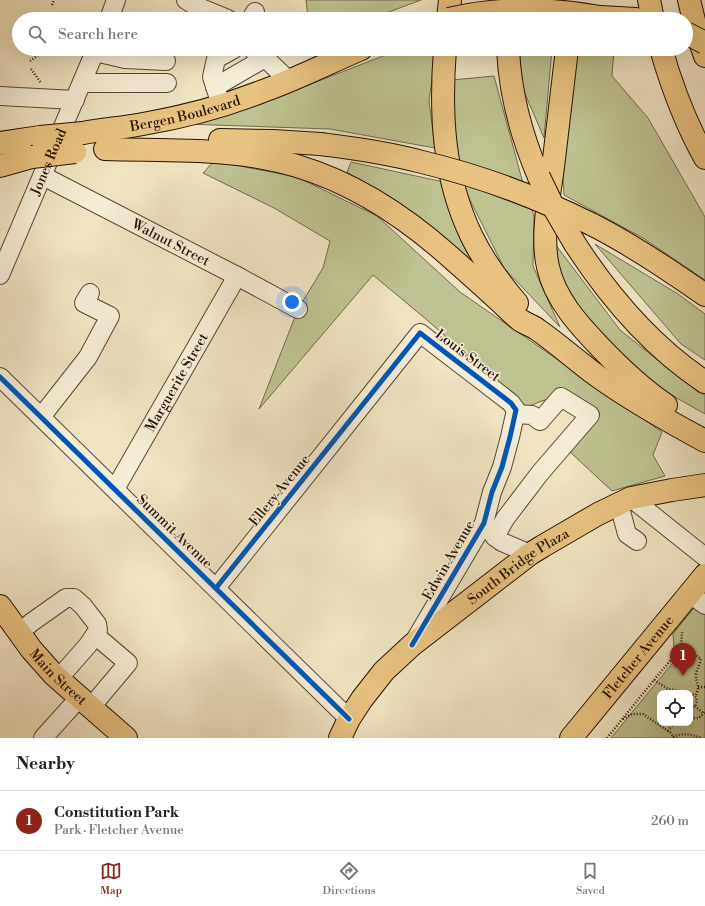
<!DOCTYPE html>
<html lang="en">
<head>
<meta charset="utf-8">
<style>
  :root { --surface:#fff; --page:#f2f2f2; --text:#222; --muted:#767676; --line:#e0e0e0; --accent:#8f2418 }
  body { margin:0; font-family:"Libre Bodoni",serif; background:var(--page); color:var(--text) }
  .controls { position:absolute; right:12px; bottom:12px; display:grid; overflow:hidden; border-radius:8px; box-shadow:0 4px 16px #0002 }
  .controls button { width:36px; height:36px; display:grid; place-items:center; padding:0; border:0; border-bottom:1px solid var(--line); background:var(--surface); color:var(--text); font:20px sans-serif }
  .you { position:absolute; left:292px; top:302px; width:14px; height:14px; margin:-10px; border:3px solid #fff; border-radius:50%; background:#1a73e8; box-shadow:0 0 0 6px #1a73e833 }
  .badge { display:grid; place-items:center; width:26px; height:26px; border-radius:50%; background:var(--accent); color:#fff; font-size:13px; font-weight:700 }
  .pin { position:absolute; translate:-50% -33px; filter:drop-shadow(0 1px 2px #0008) }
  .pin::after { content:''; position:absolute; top:21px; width:14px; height:12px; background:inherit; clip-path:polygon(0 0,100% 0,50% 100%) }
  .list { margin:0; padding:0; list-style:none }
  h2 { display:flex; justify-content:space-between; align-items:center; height:52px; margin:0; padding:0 16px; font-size:17px }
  h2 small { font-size:13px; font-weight:400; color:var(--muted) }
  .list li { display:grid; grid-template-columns:26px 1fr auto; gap:12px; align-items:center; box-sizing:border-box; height:60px; padding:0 16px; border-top:1px solid var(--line) }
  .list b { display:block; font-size:15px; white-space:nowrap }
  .list p { margin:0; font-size:13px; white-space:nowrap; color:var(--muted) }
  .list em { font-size:13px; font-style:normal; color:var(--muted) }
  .icon { flex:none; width:22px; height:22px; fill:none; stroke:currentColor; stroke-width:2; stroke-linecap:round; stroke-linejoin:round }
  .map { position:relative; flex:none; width:705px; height:738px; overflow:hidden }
  .search { position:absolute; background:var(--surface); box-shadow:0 4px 16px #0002; left:12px; right:12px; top:12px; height:44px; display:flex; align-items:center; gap:10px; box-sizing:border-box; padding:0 14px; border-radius:22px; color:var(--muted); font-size:15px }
  .sheet { height:112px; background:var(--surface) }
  nav { display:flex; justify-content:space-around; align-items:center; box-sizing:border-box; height:56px; border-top:1px solid var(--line); background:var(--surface); font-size:11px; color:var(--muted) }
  nav a { display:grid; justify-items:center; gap:2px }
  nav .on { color:var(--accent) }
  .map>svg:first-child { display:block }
  .green { fill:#bec290; stroke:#726a49; fill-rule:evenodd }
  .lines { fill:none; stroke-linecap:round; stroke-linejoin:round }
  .minor-casing { stroke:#584732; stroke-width:20 }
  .major-casing { stroke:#251302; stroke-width:24 }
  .highway-casing { stroke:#251302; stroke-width:24 }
  .path { stroke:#251302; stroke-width:2.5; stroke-dasharray:1 2; stroke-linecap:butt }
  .minor { stroke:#f5edd7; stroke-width:18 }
  .major { stroke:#e8c280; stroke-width:22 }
  .highway { stroke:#e8c280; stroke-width:22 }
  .highway-bridge-casing { stroke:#251302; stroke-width:24; stroke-linecap:butt }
  .highway-bridge { stroke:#e8c280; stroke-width:22 }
  .cycleway-casing { stroke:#f5edd7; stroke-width:8 }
  .cycleway { stroke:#0057b8; stroke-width:5 }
  .labels { text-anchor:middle; stroke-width:3; stroke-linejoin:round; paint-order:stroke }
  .street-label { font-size:14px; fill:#251302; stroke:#f5edd7 }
</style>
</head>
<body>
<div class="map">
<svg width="705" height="738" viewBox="0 0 705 738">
  <rect width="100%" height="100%" fill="#efe3c1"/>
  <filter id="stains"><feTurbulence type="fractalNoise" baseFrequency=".005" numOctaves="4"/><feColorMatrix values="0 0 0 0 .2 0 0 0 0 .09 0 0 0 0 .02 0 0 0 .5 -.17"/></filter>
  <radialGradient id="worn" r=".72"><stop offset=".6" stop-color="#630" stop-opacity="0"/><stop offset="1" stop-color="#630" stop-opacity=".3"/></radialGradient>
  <g class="green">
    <polygon points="306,0 421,0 370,19 308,19"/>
    <polygon points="401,49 436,49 429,101 435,148 330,129 185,124 280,96"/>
    <polygon points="519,49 552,49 544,138 523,89"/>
    <polygon points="576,49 614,49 612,76 648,118 705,217 705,280 643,238 564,195 562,161"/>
    <polygon points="494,76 521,176 534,216 533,266 560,327 504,268 465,190 455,155 452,80"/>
    <polygon points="214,161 297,177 377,216 460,292 662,432 653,455 665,476 612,491 569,451 600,414 561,394 526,407 427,320 373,275 259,409 298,309 323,268 330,241 274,208 203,173"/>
    <polygon points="351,162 444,182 474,265 405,209 347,172"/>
    <polygon points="552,240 620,330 698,392 705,395 705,414 659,388 586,320 560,275"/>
    <polygon points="595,244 678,294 705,314 705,360 681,344"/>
    <path d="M705,594v144h-94l64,-78 -2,-26zM660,693h30v30h-30z"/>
  </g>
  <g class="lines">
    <g class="minor-casing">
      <g id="minor">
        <polyline points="186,0 196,6 228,19"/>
        <polyline points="109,19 116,0"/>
        <polyline points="251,19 255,12"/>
        <polyline points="252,49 257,50 289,81"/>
        <polyline points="95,52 125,59 166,61"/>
        <polyline points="82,83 167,83"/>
        <polyline points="215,87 265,58"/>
        <polyline points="0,96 75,100"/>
        <polyline points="221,105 212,77 216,59 234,49"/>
        <path id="s1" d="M43,176l194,100 61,33"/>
        <path id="s2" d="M0,275l96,-226"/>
        <polyline points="0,377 349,719"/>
        <polyline points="41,417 88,357 110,316 84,303 90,293"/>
        <path id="s3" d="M115,489l122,-213"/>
        <polyline points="631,498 705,557"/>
        <polyline points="619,504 627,534 637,541"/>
        <polyline points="487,527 495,537 502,542 530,554"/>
        <polyline points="495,537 505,519 540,473 590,415 561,397 540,421 532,415 515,414"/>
        <polyline points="216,588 420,333 502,396 511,403 516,410 510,437 502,467 492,492 484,523 415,640"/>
        <polyline points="690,594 705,605"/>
        <polyline points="19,633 32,622 66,598 74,598 83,606 97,624 98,630 88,645 66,670 58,679"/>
        <polyline points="91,707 128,663 95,635"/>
        <polyline points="43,738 80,697"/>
      </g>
    </g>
    <g class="major-casing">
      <g id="major">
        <path id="s4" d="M0,606l31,43 23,26 72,63"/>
        <path id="s5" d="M340,738l9,-19 13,-20 22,-28 28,-26 118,-91 13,-8 55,-32 33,-16 41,-8 33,-5"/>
        <path id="s6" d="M571,738l134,-163"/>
      </g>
    </g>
    <g class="highway-casing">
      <g id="highway">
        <polyline points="649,0 653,19"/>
        <polyline points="689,0 697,33 705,56"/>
        <polyline points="600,17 636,19"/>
        <polyline points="448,19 450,0"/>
        <path d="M445,49c-5,64 -2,127 26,186 12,25 28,47 46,68"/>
        <path d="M508,49c2,46 13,86 31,128"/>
        <path d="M567,49c-5,39 -9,79 -14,118 -4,30 -12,70 -5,100 7,32 30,57 52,80 21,22 41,41 66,58"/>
        <path d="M661,49c11,38 25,75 44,109"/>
        <path id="s7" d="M83,133c20,-4 40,-5 60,-9 41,-7 82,-18 120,-33 34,-12 65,-28 98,-42"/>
        <polyline points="220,140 273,141 320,144"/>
        <polyline points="0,143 40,137"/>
        <path d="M105,149c64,2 130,-2 192,17 57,17 107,50 151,89 17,15 33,29 49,44 8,7 15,15 23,21 6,4 13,6 18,10 20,14 38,30 58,45 34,25 72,46 109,66"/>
        <polyline points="0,166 32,157"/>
        <path d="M591,224c40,20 77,45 114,71"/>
        <path d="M575,244c35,54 77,103 130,138"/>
      </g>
    </g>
    <g class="path">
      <polyline points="52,5 54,0"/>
      <polyline points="30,61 47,49"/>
      <polyline points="31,69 41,83"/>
      <path d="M682,645l8,5 11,9c-1,5 -4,10 -5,15 -1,10 6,11 -1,22"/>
      <polyline points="654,680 668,689 675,690 681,693"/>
      <polyline points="698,687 705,687"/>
      <polyline points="690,694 692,694 696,697 697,701 695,706 690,708"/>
      <polyline points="695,706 704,714"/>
      <polyline points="691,717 694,718 699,718 705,712"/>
      <polyline points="623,719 632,714 643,714 668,731 671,733 674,738"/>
      <polyline points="668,731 674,723"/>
      <path d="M673,737c10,-5 19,-2 29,1"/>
      <polyline points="607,738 654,680 681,648 682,632"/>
    </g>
    <use href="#minor" class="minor"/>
    <use href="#major" class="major"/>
    <use href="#highway" class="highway"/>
    <g class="highway-bridge-casing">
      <g id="highway-bridge">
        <path d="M449,19c50,-12 101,-11 151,-2"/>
        <polyline points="686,33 705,43"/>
        <polyline points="40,137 83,133"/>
        <path d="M320,144c34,4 68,9 102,18 58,14 115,35 169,62"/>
        <polyline points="32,157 75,152"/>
        <polyline points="539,177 554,208 575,244"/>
      </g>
    </g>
    <use href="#highway-bridge" class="highway-bridge"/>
    <g class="cycleway-casing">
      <g id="cycleway">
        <polyline points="0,377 349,719"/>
        <polyline points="216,588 420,333 502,396 511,403 516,410 510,437 502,467 492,492 484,523 412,645"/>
      </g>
    </g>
    <use href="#cycleway" class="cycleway"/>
  </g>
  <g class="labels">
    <g class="street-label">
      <text dy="5" stroke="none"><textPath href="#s7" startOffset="104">Bergen Boulevard</textPath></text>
      <text dy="5" stroke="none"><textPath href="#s2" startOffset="123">Jones Road</textPath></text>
      <text dy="5" stroke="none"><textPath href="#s1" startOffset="144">Walnut Street</textPath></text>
      <text transform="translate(468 355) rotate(37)" y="5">Louis Street</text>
      <text dy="5" stroke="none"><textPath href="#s3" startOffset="123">Marguerite Street</textPath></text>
      <text transform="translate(279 490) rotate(-51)" y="5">Ellery Avenue</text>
      <text transform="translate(175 531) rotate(44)" y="5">Summit Avenue</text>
      <text transform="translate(448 560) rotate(-60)" y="5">Edwin Avenue</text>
      <text dy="5" stroke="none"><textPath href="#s5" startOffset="251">South Bridge Plaza</textPath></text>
      <text dy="5" stroke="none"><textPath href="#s6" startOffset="105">Fletcher Avenue</textPath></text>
      <text dy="5" stroke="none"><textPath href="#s4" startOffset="92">Main Street</textPath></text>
    </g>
  </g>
  <rect width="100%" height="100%" filter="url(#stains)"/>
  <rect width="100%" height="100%" fill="url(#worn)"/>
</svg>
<div class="controls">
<button><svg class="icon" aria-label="locate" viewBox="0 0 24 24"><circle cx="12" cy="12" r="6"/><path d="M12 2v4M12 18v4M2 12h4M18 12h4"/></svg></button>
</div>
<div class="you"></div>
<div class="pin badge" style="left:683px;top:676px">1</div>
<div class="search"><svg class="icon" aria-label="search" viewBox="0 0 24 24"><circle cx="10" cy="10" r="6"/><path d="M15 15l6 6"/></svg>Search here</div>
</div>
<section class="sheet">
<h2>Nearby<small></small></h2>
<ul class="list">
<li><span class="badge">1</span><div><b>Constitution Park</b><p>Park · Fletcher Avenue</p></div><em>260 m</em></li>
</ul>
</section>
<nav>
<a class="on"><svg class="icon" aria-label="map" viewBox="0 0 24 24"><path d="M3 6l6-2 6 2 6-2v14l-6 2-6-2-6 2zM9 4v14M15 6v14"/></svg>Map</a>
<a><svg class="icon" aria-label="directions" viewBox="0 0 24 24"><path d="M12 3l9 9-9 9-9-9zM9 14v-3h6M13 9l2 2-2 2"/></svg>Directions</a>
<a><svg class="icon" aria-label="saved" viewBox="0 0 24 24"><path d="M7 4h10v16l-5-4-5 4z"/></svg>Saved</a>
</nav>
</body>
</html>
